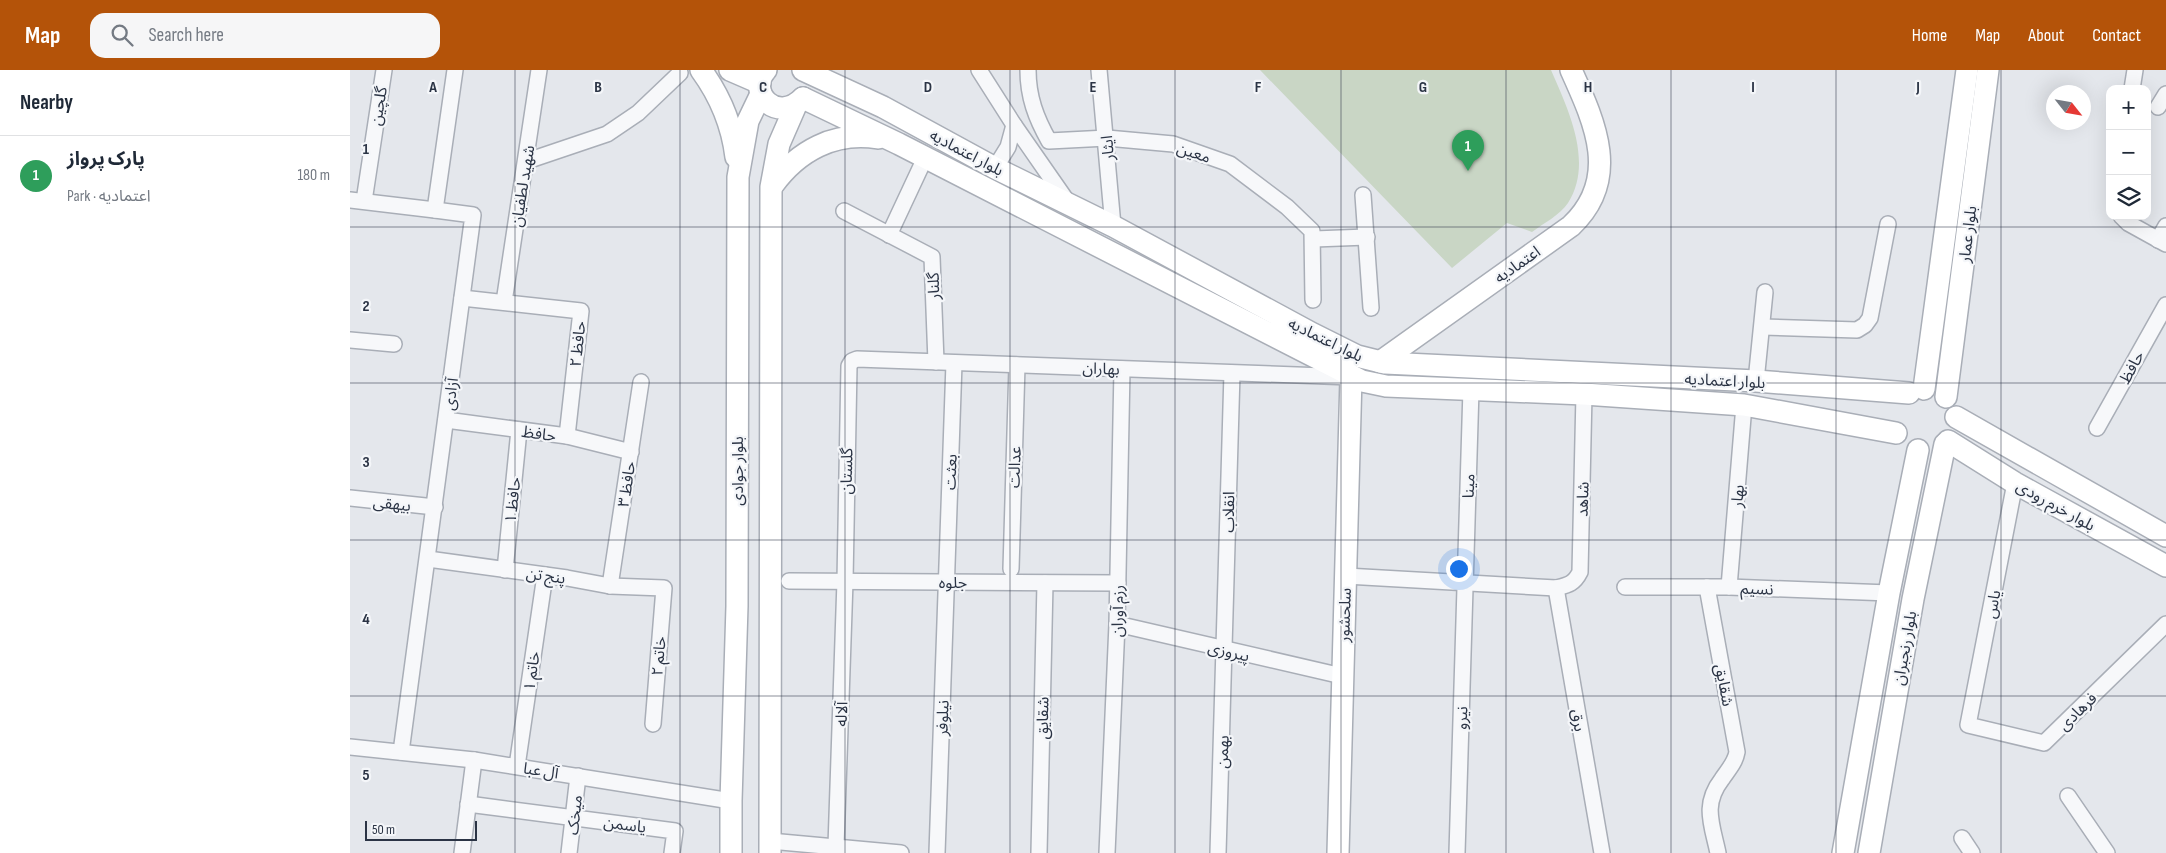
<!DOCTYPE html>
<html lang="en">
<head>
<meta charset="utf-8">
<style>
  :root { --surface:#fff; --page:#f6f6f7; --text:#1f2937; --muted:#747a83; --line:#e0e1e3; --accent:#b45309 }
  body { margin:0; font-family:"Sofia Sans Condensed","Noto Sans Arabic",sans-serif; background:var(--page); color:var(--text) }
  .controls { position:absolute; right:15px; top:15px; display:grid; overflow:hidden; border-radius:10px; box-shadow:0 5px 20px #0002 }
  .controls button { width:45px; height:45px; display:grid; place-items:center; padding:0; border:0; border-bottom:1px solid var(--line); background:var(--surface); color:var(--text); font:25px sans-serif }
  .compass { position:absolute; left:1696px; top:15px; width:45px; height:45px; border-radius:50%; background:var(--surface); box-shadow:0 5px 20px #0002; rotate:121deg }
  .scale { position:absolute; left:15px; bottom:12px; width:112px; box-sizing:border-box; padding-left:5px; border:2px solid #2b3445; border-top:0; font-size:14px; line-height:18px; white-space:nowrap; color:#2b3445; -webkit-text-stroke:4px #f4f6f9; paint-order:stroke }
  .you { position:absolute; left:1108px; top:498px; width:18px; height:18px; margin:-12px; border:4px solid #fff; border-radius:50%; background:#1a73e8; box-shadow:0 0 0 8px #1a73e833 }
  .badge { display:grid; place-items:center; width:32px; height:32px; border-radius:50%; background:var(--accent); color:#fff; font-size:16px; font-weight:700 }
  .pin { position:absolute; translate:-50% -41px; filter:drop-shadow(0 1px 2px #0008) }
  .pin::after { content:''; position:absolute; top:26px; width:18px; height:15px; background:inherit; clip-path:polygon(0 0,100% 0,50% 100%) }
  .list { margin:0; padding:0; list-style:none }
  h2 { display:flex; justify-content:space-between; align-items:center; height:65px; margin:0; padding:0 20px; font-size:21px }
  h2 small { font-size:16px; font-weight:400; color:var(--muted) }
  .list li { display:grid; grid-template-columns:32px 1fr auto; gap:15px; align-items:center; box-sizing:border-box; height:80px; padding:0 20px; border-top:1px solid var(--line) }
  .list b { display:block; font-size:19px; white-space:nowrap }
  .list p { margin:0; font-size:16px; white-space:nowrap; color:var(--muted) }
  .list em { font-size:16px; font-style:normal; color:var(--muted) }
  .icon { flex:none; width:28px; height:28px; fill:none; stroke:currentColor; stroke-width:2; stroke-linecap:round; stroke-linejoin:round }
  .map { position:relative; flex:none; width:1816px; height:783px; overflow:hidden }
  header { display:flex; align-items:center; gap:30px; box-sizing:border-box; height:70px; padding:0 25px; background:var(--accent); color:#fff }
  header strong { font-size:24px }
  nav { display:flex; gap:28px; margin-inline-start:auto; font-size:18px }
  .search { width:350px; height:45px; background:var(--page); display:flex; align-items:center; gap:12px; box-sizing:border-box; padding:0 18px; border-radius:15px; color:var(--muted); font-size:19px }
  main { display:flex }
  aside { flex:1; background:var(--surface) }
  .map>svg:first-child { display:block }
  .green { fill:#c9d6c5 }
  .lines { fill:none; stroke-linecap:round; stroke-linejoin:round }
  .street-casing { stroke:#a9aeb7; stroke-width:18 }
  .secondary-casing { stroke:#a9aeb7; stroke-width:24 }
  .street { stroke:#f7f8fa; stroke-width:15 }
  .secondary { stroke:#fff; stroke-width:21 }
  .grid { fill:none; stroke:#2b3445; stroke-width:1; stroke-opacity:0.55 }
  .labels { text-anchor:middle; stroke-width:4.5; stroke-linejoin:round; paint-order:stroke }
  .street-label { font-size:16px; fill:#2b3445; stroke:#f4f6f9 }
  .grid-label { font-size:16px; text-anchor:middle; font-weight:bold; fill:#2b3445; stroke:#f4f6f9; stroke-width:4.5; stroke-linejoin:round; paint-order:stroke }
</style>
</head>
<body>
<header>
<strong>Map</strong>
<div class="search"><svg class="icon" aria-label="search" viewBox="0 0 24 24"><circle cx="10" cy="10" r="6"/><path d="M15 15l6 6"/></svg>Search here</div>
<nav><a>Home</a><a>Map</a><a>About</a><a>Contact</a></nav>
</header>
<main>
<aside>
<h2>Nearby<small></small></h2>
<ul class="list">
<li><span class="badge" style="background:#2e9e5b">1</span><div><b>پارک پرواز</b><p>Park · اعتمادیه</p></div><em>180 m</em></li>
</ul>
</aside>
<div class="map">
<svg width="1816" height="783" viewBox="0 0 1816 783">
  <rect width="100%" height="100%" fill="#e4e7ec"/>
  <path class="green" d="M910,0h291c17,39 43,92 17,133 -8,12 -24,20 -36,29l-25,-9 -55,45z"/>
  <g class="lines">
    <g class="street-casing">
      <g id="street">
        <polyline points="629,0 664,55 719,134"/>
        <path d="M678,0c0,27 8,48 21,71l58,-3 66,6 57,20 57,43 25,24 1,69"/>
        <polyline points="749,0 763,156"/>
        <polyline points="1782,19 1785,0"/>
        <polyline points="1808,37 1816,24"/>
        <polyline points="177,91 257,64 288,43 330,3"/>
        <polyline points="645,98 658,77 664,55"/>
        <polyline points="1013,125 1021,238"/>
        <polyline points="0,130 85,140"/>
        <polyline points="14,131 34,0"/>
        <polyline points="494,141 582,187 586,292"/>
        <polyline points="1771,146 1778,153 1816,174"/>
        <polyline points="539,165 575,88"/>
        <polyline points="964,169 1017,167"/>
        <polyline points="1808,170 1816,156"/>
        <polyline points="112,228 231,241 217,366"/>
        <polyline points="154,232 189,0"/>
        <polyline points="1413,257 1507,260 1515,255 1520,248 1538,154"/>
        <polyline points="0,270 44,274"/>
        <polyline points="1406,311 1415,222"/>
        <polyline points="96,350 217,366 281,382"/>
        <polyline points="1747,358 1816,235"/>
        <polyline points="1665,413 1618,655 1694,673 1816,554"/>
        <polyline points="0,428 85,437"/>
        <polyline points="78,489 217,508 260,516 314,518 303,654"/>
        <polyline points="661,499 667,295"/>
        <polyline points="155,500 169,360"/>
        <path d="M996,506l210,12c12,-3 18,-4 24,-16l4,-178"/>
        <polyline points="439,511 768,513"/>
        <polyline points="260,516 291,312"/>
        <polyline points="1275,517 1379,517 1539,523"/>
        <path d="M1357,517l30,165c-2,11 -9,18 -15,27 -20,26 -10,45 -4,74"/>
        <polyline points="1379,517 1394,335"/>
        <polyline points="1206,518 1252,783"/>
        <polyline points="767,554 992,606"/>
        <polyline points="0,677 124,690 381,731"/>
        <polyline points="51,682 123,145 85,140 105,0"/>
        <polyline points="167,696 195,505"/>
        <polyline points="1718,726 1757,783"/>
        <polyline points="118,734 325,761 322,783"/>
        <polyline points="1612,768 1622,783"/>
        <polyline points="420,771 551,783"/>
        <polyline points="486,776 495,511 499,296 502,291 507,289 1001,307"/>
        <polyline points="112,783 124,690"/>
        <polyline points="219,783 228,706"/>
        <polyline points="587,783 604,293"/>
        <polyline points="689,783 695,513"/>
        <polyline points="757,783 767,554 772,299"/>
        <polyline points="868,783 882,303"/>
        <polyline points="1107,783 1121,319"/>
      </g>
    </g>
    <g class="secondary-casing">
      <g id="secondary">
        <path d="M351,0c19,26 31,54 35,87"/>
        <polyline points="380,0 410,13"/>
        <path d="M416,0c-20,21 10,55 37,28"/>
        <polyline points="453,0 533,37 645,98 763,156 963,264 1007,286 1035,293 1406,311 1559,323"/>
        <polyline points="453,28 549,74 1012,311 1036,316 1234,324 1394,335 1546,363"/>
        <path d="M423,115c25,-34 61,-54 105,-47"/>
        <path d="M1030,292l191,-136c50,-47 24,-103 0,-156"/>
        <polyline points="1574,319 1617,0"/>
        <polyline points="1596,327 1638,0"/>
        <polyline points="1606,347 1816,466"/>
        <polyline points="1598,371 1665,413 1816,496"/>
        <polyline points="381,783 381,731 387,536 388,107 398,51 411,24"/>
        <polyline points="420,783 421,117 429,74 446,35"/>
        <polyline points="988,783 1001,307"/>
        <polyline points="1493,783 1539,523 1568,380"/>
        <polyline points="1519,783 1563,529 1595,374"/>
      </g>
    </g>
    <use href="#street" class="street"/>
    <use href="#secondary" class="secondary"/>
  </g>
  <path class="grid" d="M165,0v783M330,0v783M495,0v783M660,0v783M825,0v783M991,0v783M1156,0v783M1321,0v783M1486,0v783M1651,0v783M0,157h1816M0,313h1816M0,470h1816M0,626h1816"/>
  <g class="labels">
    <g class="street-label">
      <text transform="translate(28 36) rotate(-81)" y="6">گلچین</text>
      <text transform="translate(757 78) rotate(-95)" y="6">ایثار</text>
      <text transform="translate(617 82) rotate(28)" y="6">بلوار اعتمادیه</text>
      <text transform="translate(844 82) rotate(18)" y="6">معین</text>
      <text transform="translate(172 116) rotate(-81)" y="6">شهید لطفیان</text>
      <text transform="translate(1617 164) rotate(-83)" y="6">بلوار عمار</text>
      <text transform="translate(1167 194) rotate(-35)" y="6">اعتمادیه</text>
      <text transform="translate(583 216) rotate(-92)" y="6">گلنار</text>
      <text transform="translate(976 269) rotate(26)" y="6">بلوار اعتمادیه</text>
      <text transform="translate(227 274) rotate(-84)" y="6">حافظ ۲</text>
      <text transform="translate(1781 297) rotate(-61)" y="6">حافظ</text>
      <text transform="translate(751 298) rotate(2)" y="6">بهاران</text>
      <text transform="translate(1375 310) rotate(3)" y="6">بلوار اعتمادیه</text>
      <text transform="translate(100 324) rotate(-83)" y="6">آزادی</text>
      <text transform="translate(189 363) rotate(8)" y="6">حافظ</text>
      <text transform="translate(664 397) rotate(-88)" y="6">عدالت</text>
      <text transform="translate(387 401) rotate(-90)" y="6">بلوار جوادی</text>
      <text transform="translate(496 401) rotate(-89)" y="6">گلستان</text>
      <text transform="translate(600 402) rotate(-88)" y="6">بعثت</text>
      <text transform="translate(276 414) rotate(-81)" y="6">حافظ ۳</text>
      <text transform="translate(1118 416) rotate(-88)" y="6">مینا</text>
      <text transform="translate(1387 426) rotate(-85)" y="6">بهار</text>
      <text transform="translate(1232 429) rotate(-88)" y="6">شاهد</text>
      <text transform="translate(162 430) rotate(-84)" y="6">حافظ ۱</text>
      <text transform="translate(42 433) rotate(6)" y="6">بیهقی</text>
      <text transform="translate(1706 435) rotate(29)" y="6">بلوار خرم رودی</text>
      <text transform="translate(878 442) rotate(-89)" y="6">انقلاب</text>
      <text transform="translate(196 505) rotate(8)" y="6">پنج تن</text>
      <text x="603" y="518">جلوه</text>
      <text transform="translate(1407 518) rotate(2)" y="6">نسیم</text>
      <text transform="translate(1642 534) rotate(-79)" y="6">یاس</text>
      <text transform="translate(767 541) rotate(-89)" y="6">رزم آوران</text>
      <text transform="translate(994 545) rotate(-88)" y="6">سلحشور</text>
      <text transform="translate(1554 578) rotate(-80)" y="6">بلوار رنجبران</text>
      <text transform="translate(879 581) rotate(13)" y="6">پیروزی</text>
      <text transform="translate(308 586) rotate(-85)" y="6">خاتم ۲</text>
      <text transform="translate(181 601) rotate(-82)" y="6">خاتم ۱</text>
      <text transform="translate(1375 615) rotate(80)" y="6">شقایق</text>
      <text transform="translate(1727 641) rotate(-44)" y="6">فرهادی</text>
      <text transform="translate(491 644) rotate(-88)" y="6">آلاله</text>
      <text transform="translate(592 648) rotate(-88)" y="6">نیلوفر</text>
      <text transform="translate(692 648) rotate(-89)" y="6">شقایق</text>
      <text transform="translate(1111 648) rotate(-88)" y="6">نیرو</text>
      <text transform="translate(1229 650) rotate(80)" y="6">برق</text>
      <text transform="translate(872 682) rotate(-88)" y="6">بهمن</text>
      <text transform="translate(191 700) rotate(9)" y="6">آل عبا</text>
      <text transform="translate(224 745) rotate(-84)" y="6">میخک</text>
      <text transform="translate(275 754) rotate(7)" y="6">یاسمن</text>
    </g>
  </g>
  <g class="grid-label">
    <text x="83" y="22">A</text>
    <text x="248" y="22">B</text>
    <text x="413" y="22">C</text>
    <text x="578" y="22">D</text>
    <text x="743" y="22">E</text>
    <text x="908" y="22">F</text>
    <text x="1073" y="22">G</text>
    <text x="1238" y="22">H</text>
    <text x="1403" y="22">I</text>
    <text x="1568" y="22">J</text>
    <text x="16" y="84">1</text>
    <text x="16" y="241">2</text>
    <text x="16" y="397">3</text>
    <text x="16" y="554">4</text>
    <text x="16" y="710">5</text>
  </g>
</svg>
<div class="controls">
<button>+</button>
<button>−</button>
<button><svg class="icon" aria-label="layers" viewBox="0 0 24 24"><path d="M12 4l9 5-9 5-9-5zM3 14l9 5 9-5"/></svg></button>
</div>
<svg class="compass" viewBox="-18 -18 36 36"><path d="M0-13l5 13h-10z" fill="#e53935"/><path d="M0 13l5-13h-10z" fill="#747a83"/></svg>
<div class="scale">50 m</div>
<div class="you"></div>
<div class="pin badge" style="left:1118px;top:101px;background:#2e9e5b">1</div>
</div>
</main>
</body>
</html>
